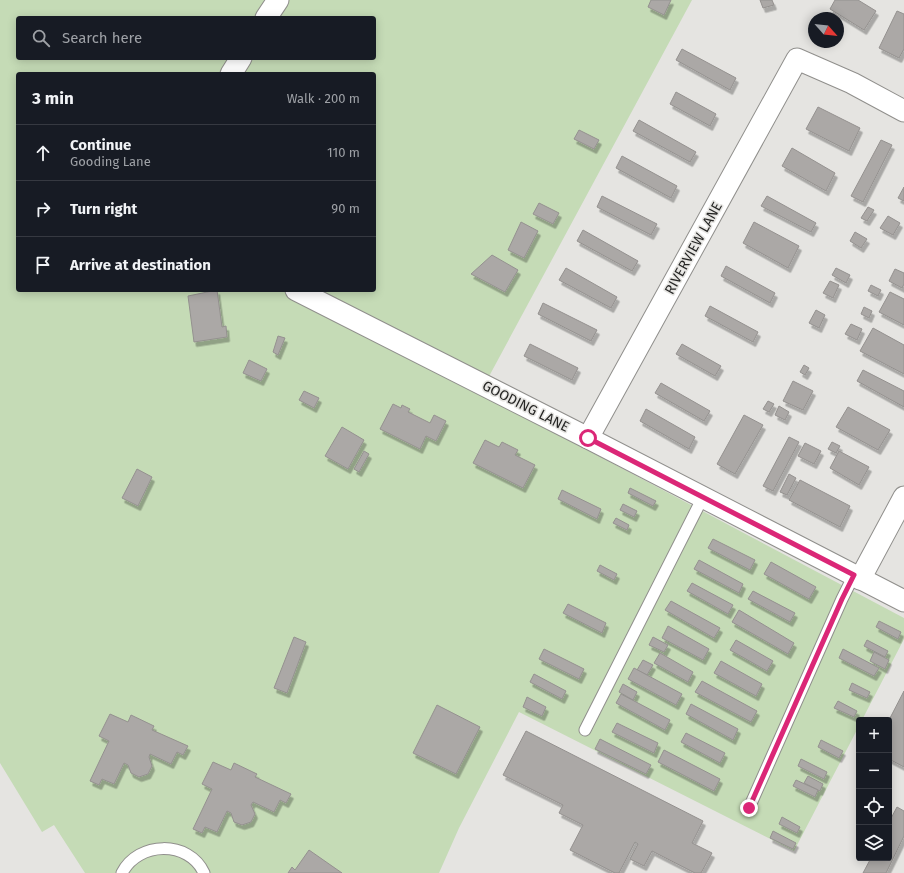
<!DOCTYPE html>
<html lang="en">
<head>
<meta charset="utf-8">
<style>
  :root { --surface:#171b24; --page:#242831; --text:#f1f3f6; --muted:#9ea1a6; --line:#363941 }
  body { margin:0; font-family:"Fira Sans",sans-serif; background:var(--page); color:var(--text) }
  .controls { position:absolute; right:12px; bottom:12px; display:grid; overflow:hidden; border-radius:4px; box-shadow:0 2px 10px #0003 }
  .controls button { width:36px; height:36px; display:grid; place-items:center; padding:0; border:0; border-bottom:1px solid var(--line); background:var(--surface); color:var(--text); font:20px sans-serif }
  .compass { position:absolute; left:808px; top:12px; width:36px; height:36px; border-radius:50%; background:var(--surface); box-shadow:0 2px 10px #0003; rotate:117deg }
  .stop { position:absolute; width:12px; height:12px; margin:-9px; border:3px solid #db2777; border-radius:50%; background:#fff }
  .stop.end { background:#db2777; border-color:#fff; box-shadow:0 1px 4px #0008 }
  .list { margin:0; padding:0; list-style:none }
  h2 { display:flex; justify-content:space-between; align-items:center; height:52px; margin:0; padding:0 16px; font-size:17px }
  h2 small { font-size:13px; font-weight:400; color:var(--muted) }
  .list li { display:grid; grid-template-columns:26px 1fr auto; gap:12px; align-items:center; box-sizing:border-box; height:56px; padding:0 16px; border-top:1px solid var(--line) }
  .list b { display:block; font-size:15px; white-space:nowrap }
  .list p { margin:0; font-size:13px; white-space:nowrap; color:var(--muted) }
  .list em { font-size:13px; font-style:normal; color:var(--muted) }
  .icon { flex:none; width:22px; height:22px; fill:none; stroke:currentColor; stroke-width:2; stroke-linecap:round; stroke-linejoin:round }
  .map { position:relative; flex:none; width:904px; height:873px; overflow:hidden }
  .search { position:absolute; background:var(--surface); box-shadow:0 2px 10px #0003; left:16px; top:16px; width:360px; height:44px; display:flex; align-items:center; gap:10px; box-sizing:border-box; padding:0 14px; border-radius:4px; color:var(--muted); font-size:15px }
  .panel { position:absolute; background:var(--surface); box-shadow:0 2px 10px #0003; left:16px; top:72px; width:360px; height:220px; border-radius:4px }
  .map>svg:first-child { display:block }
  .green { fill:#c5dbb6; fill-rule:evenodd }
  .building { fill:#aba8a6; stroke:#94918f; filter:url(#shadow) }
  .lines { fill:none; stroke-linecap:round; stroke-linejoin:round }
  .lane-casing { stroke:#908f8c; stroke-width:13 }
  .street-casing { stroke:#908f8c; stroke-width:23 }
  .lane { stroke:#fff; stroke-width:11 }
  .street { stroke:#fff; stroke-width:21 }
  .route { stroke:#db2777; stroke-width:5 }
  .labels { text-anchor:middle; stroke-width:3; stroke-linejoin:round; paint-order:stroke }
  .street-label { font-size:14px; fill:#262625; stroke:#e5e4e1 }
</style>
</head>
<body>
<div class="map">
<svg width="904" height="873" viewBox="0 0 904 873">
  <defs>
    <filter id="shadow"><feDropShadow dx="2.5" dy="4.5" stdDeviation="0" flood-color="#0004"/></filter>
  </defs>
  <rect width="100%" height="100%" fill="#e5e4e1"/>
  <path class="green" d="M0,0h692l-212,393 424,225v21l-42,81h-3v6l-65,125 -275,-139 -60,116 -20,45h-354l-31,-48 -12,7 -42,-69zM18,18h356v40h-356zM18,74h356v216h-356z"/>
  <g class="building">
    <polygon points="651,0 671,0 664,15 648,7"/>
    <polygon points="760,0 772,0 774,5 763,8"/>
    <polygon points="835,0 858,0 876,11 864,30 830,9"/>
    <polygon points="897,11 904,14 904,49 899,58 879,48"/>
    <polygon points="682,49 736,78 730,90 676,60"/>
    <polygon points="676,92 716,114 710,126 670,104"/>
    <polygon points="818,107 860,128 849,151 806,129"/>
    <polygon points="639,120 696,152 690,162 633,131"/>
    <polygon points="579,130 599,140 594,149 574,139"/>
    <polygon points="881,140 892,145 863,202 851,196"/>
    <polygon points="792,148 835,173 826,191 782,166"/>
    <polygon points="622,156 677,186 671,198 616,168"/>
    <polygon points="904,187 904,201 898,198"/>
    <polygon points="602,196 657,224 651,235 597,207"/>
    <polygon points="767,196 816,223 811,232 761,206"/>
    <polygon points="539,203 559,213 553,224 533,214"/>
    <polygon points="868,207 874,210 867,221 861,218"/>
    <polygon points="888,216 900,223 893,235 880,228"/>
    <polygon points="521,222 538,231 524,258 508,250"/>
    <polygon points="754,222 799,246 788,268 743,243"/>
    <polygon points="583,230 638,261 632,271 577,241"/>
    <polygon points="855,232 867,239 861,248 850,241"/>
    <polygon points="492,255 518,270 505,292 471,274"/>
    <polygon points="726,266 775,293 770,303 721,276"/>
    <polygon points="566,268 617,297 611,308 559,280"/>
    <polygon points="836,268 850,275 846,283 832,275"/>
    <polygon points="895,269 904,273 904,284 902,288 889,281"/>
    <polygon points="830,281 839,285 833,298 823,293"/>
    <polygon points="871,285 881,290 878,296 868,291"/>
    <polygon points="217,290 222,327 226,326 227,337 194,342 188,296"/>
    <polygon points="890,292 904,299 904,325 879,312"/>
    <polygon points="543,303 597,330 591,341 538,314"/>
    <polygon points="710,306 758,332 753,342 705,316"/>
    <polygon points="864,307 872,311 869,318 861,314"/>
    <polygon points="816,310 825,315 819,328 809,323"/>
    <polygon points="851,324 862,329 857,340 845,334"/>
    <polygon points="873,328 904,345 904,374 860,351"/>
    <polygon points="278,336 285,338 278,355 273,352"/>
    <polygon points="530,344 578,368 572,380 524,356"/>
    <polygon points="682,344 721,366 715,376 676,354"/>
    <polygon points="249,360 267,369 261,381 243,373"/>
    <polygon points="804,365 809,368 805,375 800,372"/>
    <polygon points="863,370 904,391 904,407 857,381"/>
    <polygon points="793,381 813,391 803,410 783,401"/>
    <polygon points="661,383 710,411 704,421 655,393"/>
    <polygon points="304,391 319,398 314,408 299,400"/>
    <polygon points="768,401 774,404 769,412 763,409"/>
    <polygon points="393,404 401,408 402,405 410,409 408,412 430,423 434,415 446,421 436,441 426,436 420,449 380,429"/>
    <polygon points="779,406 789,412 785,420 775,415"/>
    <polygon points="848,407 890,430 878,450 836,427"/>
    <polygon points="646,409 695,437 689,449 640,421"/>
    <polygon points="744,415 763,425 735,474 717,464"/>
    <polygon points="342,427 364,440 348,469 325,456"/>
    <polygon points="789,437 799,442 773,491 763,486"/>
    <polygon points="485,440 499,447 502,442 518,450 515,455 535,465 523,488 473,463"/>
    <polygon points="832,442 840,446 836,453 828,449"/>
    <polygon points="805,443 821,451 814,464 798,456"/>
    <polygon points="364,451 369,454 359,472 354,469"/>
    <polygon points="839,451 869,467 859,485 830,468"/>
    <polygon points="137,469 152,477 138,506 122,498"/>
    <polygon points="789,474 796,478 787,495 780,492"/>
    <polygon points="800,480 850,506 840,527 789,500"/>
    <polygon points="630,488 656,501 653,506 628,493"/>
    <polygon points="562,490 601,509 597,519 558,499"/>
    <polygon points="623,504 637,511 634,517 620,510"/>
    <polygon points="616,518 629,525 627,530 613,523"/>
    <polygon points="713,539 755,560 750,570 708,548"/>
    <polygon points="699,560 743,584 739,593 694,569"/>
    <polygon points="771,562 816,587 809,599 764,574"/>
    <polygon points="600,565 617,574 614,580 597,571"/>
    <polygon points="692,583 733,605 728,614 687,591"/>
    <polygon points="753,591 795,613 790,622 748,599"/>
    <polygon points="671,601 720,628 714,638 665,610"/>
    <polygon points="568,604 606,623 602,633 563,613"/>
    <polygon points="739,610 794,643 788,654 732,622"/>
    <polygon points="879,621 901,632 898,639 876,627"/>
    <polygon points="668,626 709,649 703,660 662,638"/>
    <polygon points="294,637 306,642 287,693 274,688"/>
    <polygon points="653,637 668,645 664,652 649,645"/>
    <polygon points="736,640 773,661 767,671 730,650"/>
    <polygon points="867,640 888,651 885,657 864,646"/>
    <polygon points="544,649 584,669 579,679 539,659"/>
    <polygon points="843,649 879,668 874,676 839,658"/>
    <polygon points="874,652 889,660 885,669 870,661"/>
    <polygon points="660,653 693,672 688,682 654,663"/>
    <polygon points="643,660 653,665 647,675 637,670"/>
    <polygon points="721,661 762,684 756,696 714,673"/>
    <polygon points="634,668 682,694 676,705 628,679"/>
    <polygon points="534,674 566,691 562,699 530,682"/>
    <polygon points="702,681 757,711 751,722 695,692"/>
    <polygon points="852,683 870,692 867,698 849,690"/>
    <polygon points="623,684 637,692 633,700 619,692"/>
    <polygon points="904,691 904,767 889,759 889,720"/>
    <polygon points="621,694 670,720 665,730 616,703"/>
    <polygon points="527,697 546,707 542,716 523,707"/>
    <polygon points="838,701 857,711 854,717 834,708"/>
    <polygon points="691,704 738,729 733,740 686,714"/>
    <polygon points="437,705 480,727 456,774 413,753"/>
    <polygon points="110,714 128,722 131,715 154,726 152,730 188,746 183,755 177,752 171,764 150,754 149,757 152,766 148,774 139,777 131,773 128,765 124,763 114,784 102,779 99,785 90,781 109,741 99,736"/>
    <polygon points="617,723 658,743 654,753 612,732"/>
    <polygon points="526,731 703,821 692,843 712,853 701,873 695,873 652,851 644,866 630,859 638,844 635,842 619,873 615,873 570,850 583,825 559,813 563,805 503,775"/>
    <polygon points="686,733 725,753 720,763 681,742"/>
    <polygon points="600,739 651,765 646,774 595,749"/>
    <polygon points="821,740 843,751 839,758 818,747"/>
    <polygon points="664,750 720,779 714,791 658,762"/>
    <polygon points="801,759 827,772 824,779 798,766"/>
    <polygon points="213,762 231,770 234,763 257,774 255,777 291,794 286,803 280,800 274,812 253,802 251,805 255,814 251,822 242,825 234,822 231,813 227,811 217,832 205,827 202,833 193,829 212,789 202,784"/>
    <polygon points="808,776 823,784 820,791 804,783"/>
    <polygon points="796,780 818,790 815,797 793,786"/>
    <polygon points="897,807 904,811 904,836 886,873 863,873 871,858 889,858 889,822"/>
    <polygon points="782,817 800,827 797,833 779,824"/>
    <polygon points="773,831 796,843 793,849 770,838"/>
    <polygon points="309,850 342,873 288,873 292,867 295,870"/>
  </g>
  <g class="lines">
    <g class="lane-casing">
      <g id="lane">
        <polyline points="585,730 703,497"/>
        <polyline points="749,808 842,599 854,575"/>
        <path d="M122,873c16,-32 67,-33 82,0"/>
      </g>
    </g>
    <g class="street-casing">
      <g id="street">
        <polyline points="266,18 278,0"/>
        <polyline points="231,74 241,58"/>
        <polyline points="296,290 588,438 904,601"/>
        <polyline points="588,438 797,59 852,83 904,111"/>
        <polyline points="860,579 904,497"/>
      </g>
    </g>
    <use href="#lane" class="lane"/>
    <use href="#street" class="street"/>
  </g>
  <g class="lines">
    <polyline class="route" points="588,438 854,575 842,599 749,808"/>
  </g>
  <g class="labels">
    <g class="street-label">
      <text transform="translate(693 248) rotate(-61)" y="5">RIVERVIEW LANE</text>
      <text transform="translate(526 406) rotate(27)" y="5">GOODING LANE</text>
    </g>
  </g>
</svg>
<div class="controls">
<button>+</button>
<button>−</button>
<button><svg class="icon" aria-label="locate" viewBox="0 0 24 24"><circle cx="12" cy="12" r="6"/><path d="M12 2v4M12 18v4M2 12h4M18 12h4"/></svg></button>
<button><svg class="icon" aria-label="layers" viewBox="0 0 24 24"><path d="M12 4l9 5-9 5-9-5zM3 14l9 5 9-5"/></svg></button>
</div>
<svg class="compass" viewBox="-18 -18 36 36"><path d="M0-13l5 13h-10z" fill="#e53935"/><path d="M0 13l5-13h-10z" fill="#9ea1a6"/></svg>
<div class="stop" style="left:588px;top:438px"></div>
<div class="stop end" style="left:749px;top:808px"></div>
<div class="search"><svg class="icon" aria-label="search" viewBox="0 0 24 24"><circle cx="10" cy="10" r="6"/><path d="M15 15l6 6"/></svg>Search here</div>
<section class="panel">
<h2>3 min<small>Walk · 200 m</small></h2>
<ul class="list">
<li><svg class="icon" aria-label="ahead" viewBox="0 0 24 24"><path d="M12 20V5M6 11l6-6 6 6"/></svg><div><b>Continue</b><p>Gooding Lane</p></div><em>110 m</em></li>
<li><svg class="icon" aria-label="right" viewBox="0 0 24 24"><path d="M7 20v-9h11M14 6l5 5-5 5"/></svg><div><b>Turn right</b></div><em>90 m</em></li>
<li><svg class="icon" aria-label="arrive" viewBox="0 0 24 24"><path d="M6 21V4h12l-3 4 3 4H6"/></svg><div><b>Arrive at destination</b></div></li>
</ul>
</section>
</div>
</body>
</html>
